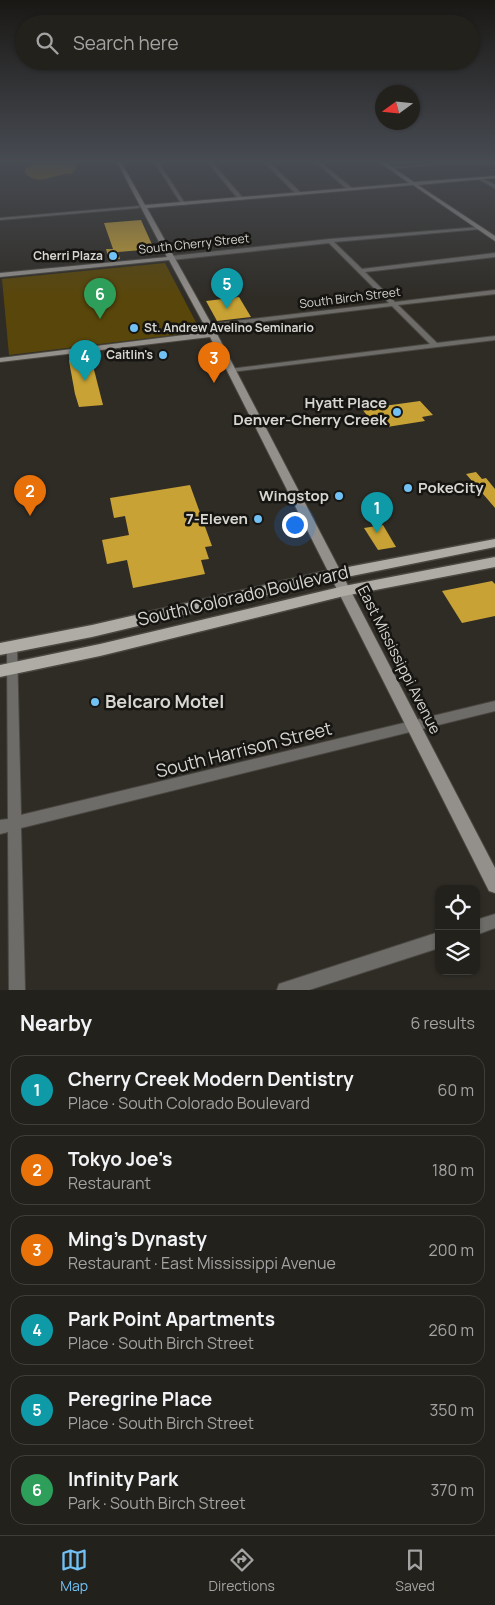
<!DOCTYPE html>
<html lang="en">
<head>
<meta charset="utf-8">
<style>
  :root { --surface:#23211c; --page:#2b2925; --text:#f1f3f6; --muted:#a3a3a3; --line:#403e3b; --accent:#72c1f5 }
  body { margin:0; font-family:Manrope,sans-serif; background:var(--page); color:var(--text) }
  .controls { position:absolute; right:15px; bottom:15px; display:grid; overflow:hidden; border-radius:10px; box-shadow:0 1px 4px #0004 }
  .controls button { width:45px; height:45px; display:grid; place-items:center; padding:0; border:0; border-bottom:1px solid var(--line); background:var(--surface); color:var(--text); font:25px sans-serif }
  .compass { position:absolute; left:375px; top:85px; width:45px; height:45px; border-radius:50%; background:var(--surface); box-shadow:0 1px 4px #0004; rotate:255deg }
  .you { position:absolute; left:294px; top:524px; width:18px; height:18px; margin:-12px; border:4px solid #fff; border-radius:50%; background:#1a73e8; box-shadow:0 0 0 8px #1a73e833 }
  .badge { display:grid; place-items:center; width:32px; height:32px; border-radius:50%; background:var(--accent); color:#fff; font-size:16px; font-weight:700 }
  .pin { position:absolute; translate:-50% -41px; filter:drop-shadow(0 1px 2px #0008) }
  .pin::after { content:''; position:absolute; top:26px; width:18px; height:15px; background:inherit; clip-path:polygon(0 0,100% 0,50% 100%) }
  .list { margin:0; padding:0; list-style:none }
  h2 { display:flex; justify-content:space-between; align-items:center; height:65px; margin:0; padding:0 20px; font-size:21px }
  h2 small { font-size:16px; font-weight:400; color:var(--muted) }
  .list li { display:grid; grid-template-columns:32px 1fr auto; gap:15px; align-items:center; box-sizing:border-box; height:70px; margin:0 10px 10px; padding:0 10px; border:1px solid var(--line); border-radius:15px }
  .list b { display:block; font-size:19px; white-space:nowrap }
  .list p { margin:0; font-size:16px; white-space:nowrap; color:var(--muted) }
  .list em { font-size:16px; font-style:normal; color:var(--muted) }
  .icon { flex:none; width:28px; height:28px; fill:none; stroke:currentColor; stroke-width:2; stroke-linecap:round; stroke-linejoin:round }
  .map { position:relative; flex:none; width:495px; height:990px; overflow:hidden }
  .search { position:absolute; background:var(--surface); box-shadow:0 1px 4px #0004; left:15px; right:15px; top:15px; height:55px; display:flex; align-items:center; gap:12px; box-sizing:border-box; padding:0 18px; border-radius:28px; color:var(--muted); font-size:19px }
  .sheet { height:545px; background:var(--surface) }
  nav { display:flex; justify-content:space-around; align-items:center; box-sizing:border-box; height:70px; border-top:1px solid var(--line); background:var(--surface); font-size:14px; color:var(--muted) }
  nav a { display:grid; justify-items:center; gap:2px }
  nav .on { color:var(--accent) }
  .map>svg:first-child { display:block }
  .green { fill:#59460a }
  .water { fill:#816508 }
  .building { fill:#c8a235 }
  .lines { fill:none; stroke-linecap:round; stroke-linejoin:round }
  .street-casing { stroke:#4a4741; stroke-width:2 }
  .secondary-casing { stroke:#4a4741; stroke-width:2 }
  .primary-casing { stroke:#4a4741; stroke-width:3 }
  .street { fill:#6e6c69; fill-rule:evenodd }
  .secondary { fill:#93908b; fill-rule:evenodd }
  .primary { fill:#afaca5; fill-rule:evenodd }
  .poi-dot { fill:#72c1f5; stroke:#161512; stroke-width:2 }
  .labels { text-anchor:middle; stroke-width:5; stroke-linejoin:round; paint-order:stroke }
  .far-street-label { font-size:12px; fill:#d6d5d0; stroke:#161512 }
  .far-poi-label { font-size:12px; font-weight:bold; fill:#d6d5d0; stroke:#161512; text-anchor:end }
  .poi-label { font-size:15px; font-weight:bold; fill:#d6d5d0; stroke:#161512; text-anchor:end }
  .street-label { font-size:15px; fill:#d6d5d0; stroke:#161512 }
  .near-street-label { font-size:18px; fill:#d6d5d0; stroke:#161512 }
  .near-poi-label { font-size:18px; font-weight:bold; fill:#d6d5d0; stroke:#161512; text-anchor:start }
</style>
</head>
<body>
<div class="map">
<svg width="495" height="990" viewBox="0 0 495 990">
  <rect width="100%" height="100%" fill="#2f2c26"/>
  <polygon class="green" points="165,263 200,330 199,332 9,355 2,279"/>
  <path class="water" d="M71,161l5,1 1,5 -5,7c-17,-2 -31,14 -47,-1l1,-6 12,-5z"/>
  <g class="building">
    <polygon points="141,220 154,249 118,252 120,259 109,260 106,249 113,249 104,223"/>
    <polygon points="239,297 251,317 217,321 206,301"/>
    <polygon points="90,354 103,405 79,407 75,394 69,361 70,358"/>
    <polygon points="420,401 433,415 422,417 425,421 387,427 372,422 362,409"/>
    <polygon points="476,472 482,479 486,478 495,489 495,508 466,474"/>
    <polygon points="190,485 212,546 205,547 209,559 201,560 205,574 133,588 127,560 107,564 102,540 129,535 125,516 114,518 110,498"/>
    <polygon points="383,525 396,547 378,550 364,528"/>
    <polygon points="492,581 495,584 495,616 462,623 442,591"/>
  </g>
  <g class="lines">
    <g class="street-casing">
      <g id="street">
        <polygon points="153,160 157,160 186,205 182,205"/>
        <polygon points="206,160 210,160 243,198 243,200 239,200"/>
        <polygon points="262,160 267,160 301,193 301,195 297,195"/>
        <polygon points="313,160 318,160 352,188 352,190 348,190"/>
        <polygon points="446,162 495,162 495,164 446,164 389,169 387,168"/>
        <polygon points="478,177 480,177 495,185 495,188 478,179"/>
        <polygon points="140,206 140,207 138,208 0,220 0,218"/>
        <polygon points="479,227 481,227 481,229 334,242 362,269 495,253 495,257 365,272 395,302 495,290 495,294 398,305 437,343 495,336 495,340 231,372 228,370 229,369 430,344 392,306 208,328 205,326 208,324 389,303 329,243 172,260 169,258 172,256 330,239"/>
        <polygon points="12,643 16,644 17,647 21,815 495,701 495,711 21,828 25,990 9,990 8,832 0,834 0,820 8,819 7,647 8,644"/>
        <polygon points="495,914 495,928 476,935 476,920"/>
        <polygon points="439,932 439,948 309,990 277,990 279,984 285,982"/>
      </g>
    </g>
    <g class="secondary-casing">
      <polygon id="secondary" points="116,160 120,160 145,205 409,183 376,160 382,160 414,182 495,176 495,178 418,185 495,236 495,241 413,185 147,208 217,334 495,868 495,893 489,891 210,337 0,362 0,358 208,332 169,260 0,277 0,273 167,257"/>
    </g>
    <g class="primary-casing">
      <g id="primary">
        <polygon points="495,539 495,547 322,582 92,637 0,655 0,643 92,625 322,572"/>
        <polygon points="495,557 495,567 344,596 100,656 0,677 0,665 100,644 344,586"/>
      </g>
    </g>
    <use href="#street" class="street"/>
    <use href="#secondary" class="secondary"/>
    <use href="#primary" class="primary"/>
  </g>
  <linearGradient id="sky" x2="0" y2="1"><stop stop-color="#1a1815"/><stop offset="0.54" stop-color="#474b52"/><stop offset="1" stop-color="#474b52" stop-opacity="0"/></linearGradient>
  <rect width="495" height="299" fill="url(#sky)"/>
  <g class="poi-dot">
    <circle cx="113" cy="256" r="5"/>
    <circle cx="134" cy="328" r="5"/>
    <circle cx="163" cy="355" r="5"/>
    <circle cx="397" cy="412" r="5"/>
    <circle cx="408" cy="488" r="5"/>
    <circle cx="339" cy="496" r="5"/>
    <circle cx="258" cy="519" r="5"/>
    <circle cx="95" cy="702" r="5"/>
  </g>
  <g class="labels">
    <g class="far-street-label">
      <text transform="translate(194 244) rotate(-6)" y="4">South Cherry Street</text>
      <text transform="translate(350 298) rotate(-7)" y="4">South Birch Street</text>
    </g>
    <g class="far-poi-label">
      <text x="103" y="260">Cherri Plaza</text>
      <text x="144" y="332" text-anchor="start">St. Andrew Avelino Seminario</text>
      <text x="153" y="359">Caitlin's</text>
    </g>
    <g class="poi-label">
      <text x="387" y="408">Hyatt Place<tspan x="387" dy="17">Denver-Cherry Creek</tspan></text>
      <text x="418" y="493" text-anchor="start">PokeCity</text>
      <text x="329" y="501">Wingstop</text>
      <text x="248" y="524">7-Eleven</text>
    </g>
    <g class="street-label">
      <text transform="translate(399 660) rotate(63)" y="5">East Mississippi Avenue</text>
    </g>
    <g class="near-street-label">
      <text transform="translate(243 596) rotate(-13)" y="6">South Colorado Boulevard</text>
      <text transform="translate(244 750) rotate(-14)" y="6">South Harrison Street</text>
    </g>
    <g class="near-poi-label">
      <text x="105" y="708">Belcaro Motel</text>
    </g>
  </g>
</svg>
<div class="controls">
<button><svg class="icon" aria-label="locate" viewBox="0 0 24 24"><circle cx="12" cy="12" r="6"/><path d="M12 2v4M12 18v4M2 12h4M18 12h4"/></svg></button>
<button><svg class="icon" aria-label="layers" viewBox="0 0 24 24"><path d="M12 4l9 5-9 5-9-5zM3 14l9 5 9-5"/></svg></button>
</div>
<svg class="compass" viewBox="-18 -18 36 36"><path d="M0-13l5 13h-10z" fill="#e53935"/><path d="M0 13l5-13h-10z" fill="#a3a3a3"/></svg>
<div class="you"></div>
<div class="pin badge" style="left:377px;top:533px;background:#0f9aa8">1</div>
<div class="pin badge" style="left:30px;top:516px;background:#e8710a">2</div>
<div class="pin badge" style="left:214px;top:383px;background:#e8710a">3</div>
<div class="pin badge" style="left:85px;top:381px;background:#0f9aa8">4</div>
<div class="pin badge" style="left:227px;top:309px;background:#0f9aa8">5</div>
<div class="pin badge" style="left:100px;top:319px;background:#2e9e5b">6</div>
<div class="search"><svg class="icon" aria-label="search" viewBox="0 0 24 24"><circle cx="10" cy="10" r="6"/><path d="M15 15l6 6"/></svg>Search here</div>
</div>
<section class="sheet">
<h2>Nearby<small>6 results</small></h2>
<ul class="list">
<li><span class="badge" style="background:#0f9aa8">1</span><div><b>Cherry Creek Modern Dentistry</b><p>Place · South Colorado Boulevard</p></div><em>60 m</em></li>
<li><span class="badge" style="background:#e8710a">2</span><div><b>Tokyo Joe's</b><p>Restaurant</p></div><em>180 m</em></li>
<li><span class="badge" style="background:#e8710a">3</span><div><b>Ming's Dynasty</b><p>Restaurant · East Mississippi Avenue</p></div><em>200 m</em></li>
<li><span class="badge" style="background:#0f9aa8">4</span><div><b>Park Point Apartments</b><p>Place · South Birch Street</p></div><em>260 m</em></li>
<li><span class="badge" style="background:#0f9aa8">5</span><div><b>Peregrine Place</b><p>Place · South Birch Street</p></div><em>350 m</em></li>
<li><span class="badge" style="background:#2e9e5b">6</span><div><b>Infinity Park</b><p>Park · South Birch Street</p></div><em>370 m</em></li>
</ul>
</section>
<nav>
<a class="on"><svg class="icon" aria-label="map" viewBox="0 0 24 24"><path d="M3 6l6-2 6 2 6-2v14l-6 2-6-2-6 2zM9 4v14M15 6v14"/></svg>Map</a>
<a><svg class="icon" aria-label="directions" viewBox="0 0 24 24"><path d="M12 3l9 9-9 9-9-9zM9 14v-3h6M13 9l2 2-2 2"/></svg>Directions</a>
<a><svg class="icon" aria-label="saved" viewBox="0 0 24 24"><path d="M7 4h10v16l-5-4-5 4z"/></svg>Saved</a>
</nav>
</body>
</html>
